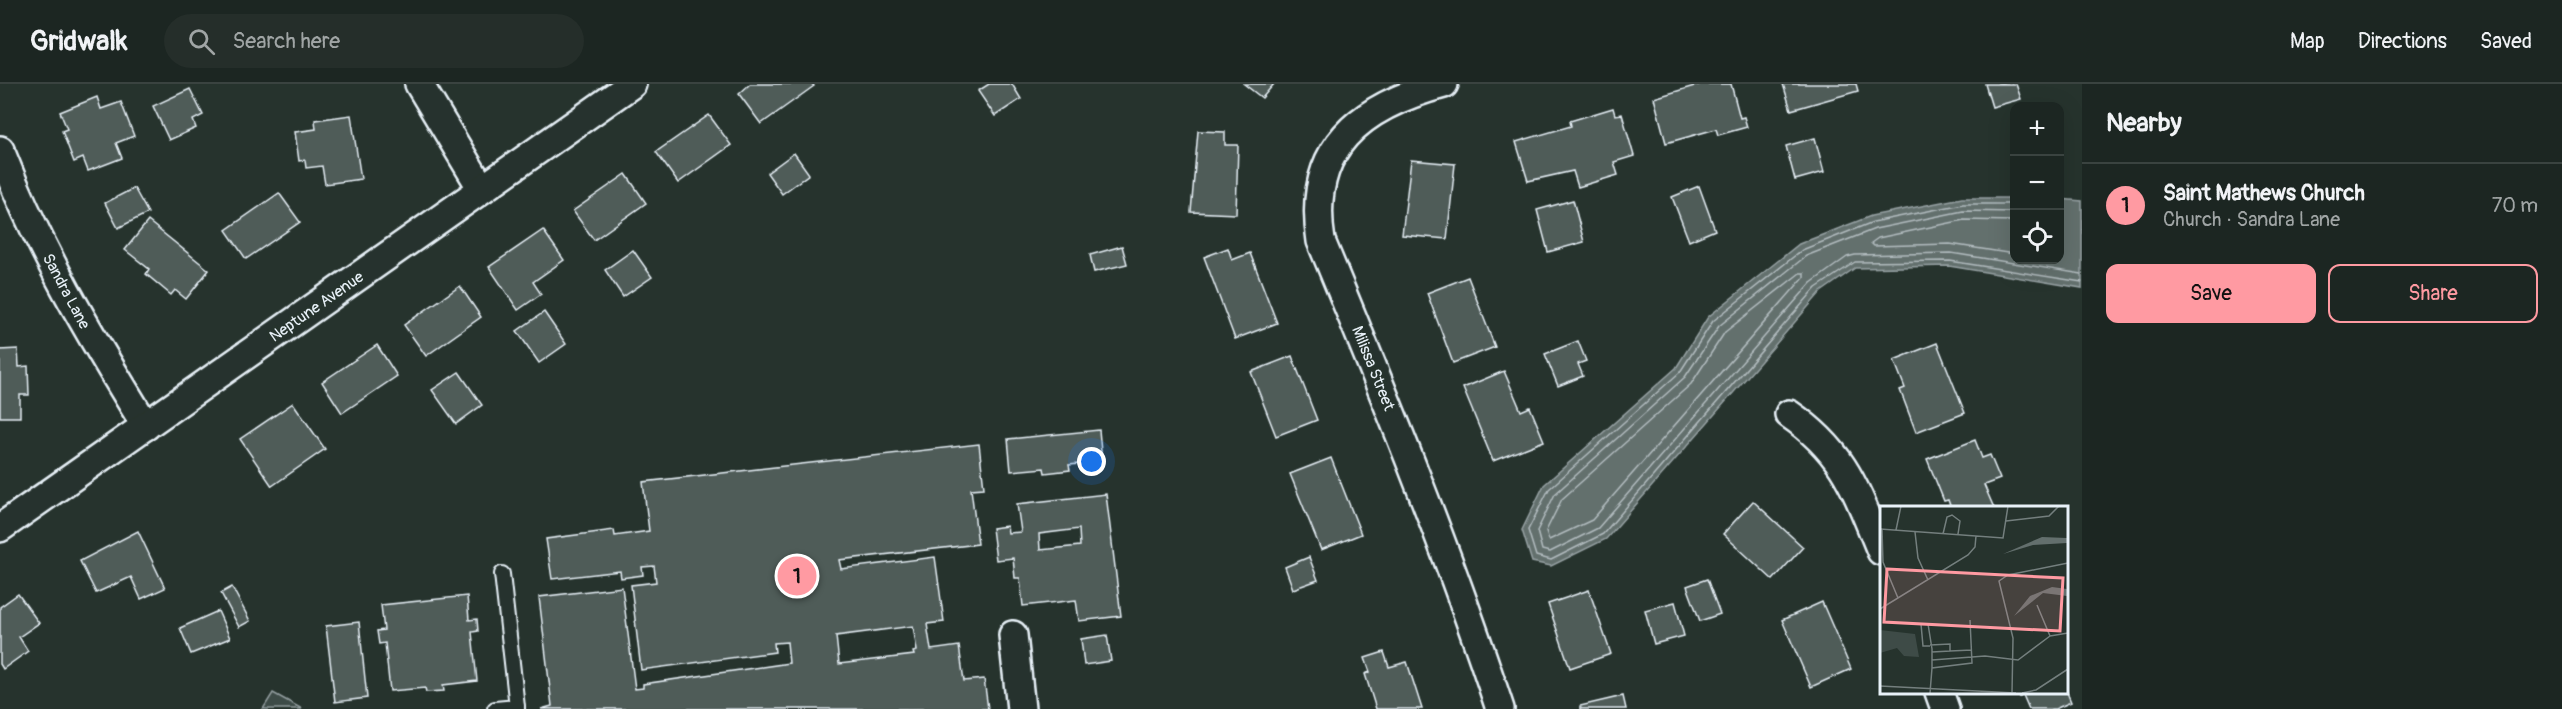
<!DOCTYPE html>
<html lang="en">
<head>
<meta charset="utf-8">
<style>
  :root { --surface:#1c2622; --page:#252e2a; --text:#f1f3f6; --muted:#a0a5a5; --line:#3a4340; --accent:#ff9aa2 }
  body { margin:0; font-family:Pangolin,sans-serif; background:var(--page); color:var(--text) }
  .controls { position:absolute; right:18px; top:18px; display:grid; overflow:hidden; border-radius:12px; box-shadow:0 6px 24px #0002 }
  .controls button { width:54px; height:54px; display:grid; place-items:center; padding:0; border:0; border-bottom:2px solid var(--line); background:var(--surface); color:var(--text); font:30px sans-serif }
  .you { position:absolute; left:1092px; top:378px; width:21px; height:21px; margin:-15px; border:4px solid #fff; border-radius:50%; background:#1a73e8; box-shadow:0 0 0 9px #1a73e833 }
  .badge { display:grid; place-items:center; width:39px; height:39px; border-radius:50%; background:var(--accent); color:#111; font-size:20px; font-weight:700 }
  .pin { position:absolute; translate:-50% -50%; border:3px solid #fff; box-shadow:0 2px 6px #0006 }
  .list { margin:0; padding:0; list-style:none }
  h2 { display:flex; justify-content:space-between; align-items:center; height:78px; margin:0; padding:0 24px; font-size:26px }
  h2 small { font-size:20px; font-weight:400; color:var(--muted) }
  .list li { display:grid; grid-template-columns:39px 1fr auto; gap:18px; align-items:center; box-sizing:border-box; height:84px; padding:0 24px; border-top:2px solid var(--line) }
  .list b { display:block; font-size:22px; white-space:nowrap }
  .list p { margin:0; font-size:20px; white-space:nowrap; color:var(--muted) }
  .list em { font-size:20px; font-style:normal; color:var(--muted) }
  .actions { display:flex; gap:12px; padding:18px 24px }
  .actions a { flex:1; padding:14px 0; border:2px solid var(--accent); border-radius:12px; text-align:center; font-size:21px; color:var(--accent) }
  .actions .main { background:var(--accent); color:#111 }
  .icon { flex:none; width:33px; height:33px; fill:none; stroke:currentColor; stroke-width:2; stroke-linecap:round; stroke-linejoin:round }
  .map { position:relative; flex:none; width:2082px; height:625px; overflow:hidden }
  header { display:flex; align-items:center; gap:36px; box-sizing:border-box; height:84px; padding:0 30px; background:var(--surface); border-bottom:2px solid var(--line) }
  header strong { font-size:28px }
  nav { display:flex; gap:33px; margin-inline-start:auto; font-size:21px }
  .search { width:420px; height:54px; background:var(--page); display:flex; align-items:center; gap:15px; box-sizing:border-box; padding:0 21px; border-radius:33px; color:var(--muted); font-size:22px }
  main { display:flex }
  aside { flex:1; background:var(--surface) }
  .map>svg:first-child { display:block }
  .green { fill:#3e4b47; stroke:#939ea0; stroke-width:1.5 }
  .water { fill:#636f6d; stroke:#98a3a5; stroke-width:1.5 }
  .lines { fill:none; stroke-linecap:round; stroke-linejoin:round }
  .shore { stroke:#b3bdc0; stroke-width:1.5 }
  .building { fill:#505c59; stroke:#e8f1f8; stroke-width:1.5; fill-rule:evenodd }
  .lane-casing { stroke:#e8f1f8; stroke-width:18 }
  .street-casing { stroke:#e8f1f8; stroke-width:32 }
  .lane { stroke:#26332d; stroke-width:14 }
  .street { stroke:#26332d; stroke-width:27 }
  .labels { text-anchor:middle; stroke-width:6; stroke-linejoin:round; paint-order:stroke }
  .street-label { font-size:16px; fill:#e8f1f8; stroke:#26332d }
  .inset-road { fill:none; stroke:#747f7e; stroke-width:1.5 }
  .view { fill:#ff9aa2; fill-opacity:0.15; stroke:#ff9aa2; stroke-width:3 }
  .inset-edge { fill:none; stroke:#e8f1f8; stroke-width:3 }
</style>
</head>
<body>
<header>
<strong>Gridwalk</strong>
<div class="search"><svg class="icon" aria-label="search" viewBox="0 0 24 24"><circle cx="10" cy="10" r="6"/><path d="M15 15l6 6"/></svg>Search here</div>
<nav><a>Map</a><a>Directions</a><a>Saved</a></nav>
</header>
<main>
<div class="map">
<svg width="2082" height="625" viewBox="0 0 2082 625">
  <rect width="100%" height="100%" fill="#26332d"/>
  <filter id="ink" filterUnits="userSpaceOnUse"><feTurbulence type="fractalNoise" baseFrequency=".0167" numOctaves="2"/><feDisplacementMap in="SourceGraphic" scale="12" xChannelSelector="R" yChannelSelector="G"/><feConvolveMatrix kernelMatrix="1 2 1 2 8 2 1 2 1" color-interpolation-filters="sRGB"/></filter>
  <g filter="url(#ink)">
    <polygon class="green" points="273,609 302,625 263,625"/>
    <polygon class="water" points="1962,114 2014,114 2014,176 2060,176 2060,115 2082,117 2082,204 1949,182 1855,184 1821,208 1606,455 1551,482 1532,478 1522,446 1544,401 1676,284 1708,233 1799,160 1871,132"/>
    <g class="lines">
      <g class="shore">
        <polyline points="2014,120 1963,120 1873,138 1802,166 1713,237 1680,288 1549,405 1528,446 1536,472 1551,476 1603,450 1816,204 1855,178 1950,177 2082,198"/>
        <polyline points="2014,128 1963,127 1875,145 1806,172 1719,242 1685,293 1555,410 1537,447 1542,466 1550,468 1598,444 1811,199 1847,173 1855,171 1951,169 2082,190"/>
        <polyline points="2014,137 1964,136 1878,154 1871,159 1874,162 1950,160 2014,170"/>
        <polygon points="1800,189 1804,189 1804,193 1592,436 1549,456 1546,447 1562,415 1691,300 1725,248"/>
      </g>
    </g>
    <g class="building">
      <polygon points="750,0 812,0 814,2 761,40 739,10"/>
      <polygon points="989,0 1012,0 1021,15 995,32 978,7"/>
      <polygon points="1244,0 1274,0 1262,14"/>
      <polygon points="1701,0 1731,0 1740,34 1744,33 1747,43 1718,51 1716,45 1666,59 1654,14"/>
      <polygon points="1783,0 1856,0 1858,7 1791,26"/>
      <polygon points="1985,0 2016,0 2021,15 1992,23"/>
      <polygon points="190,5 203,31 193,36 196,44 169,56 153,22"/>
      <polygon points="97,13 101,25 121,18 134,52 116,59 122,74 88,87 83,74 74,78 62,47 67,45 60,28"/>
      <polygon points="1613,24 1615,31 1622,30 1634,72 1614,78 1618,91 1578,103 1573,87 1528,97 1516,58 1571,42 1570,37"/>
      <polygon points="351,31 361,95 325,100 322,82 306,84 305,76 299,77 295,48 316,45 315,36"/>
      <polygon points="709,31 731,61 678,99 656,68"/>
      <polygon points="1198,47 1225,48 1225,61 1238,61 1236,130 1191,128"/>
      <polygon points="1815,54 1824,88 1795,96 1786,62"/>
      <polygon points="794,69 809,90 782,110 767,89"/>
      <polygon points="1411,76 1455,80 1447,155 1402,151"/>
      <polygon points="626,90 646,119 594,156 573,127"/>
      <polygon points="1699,102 1715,146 1689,157 1672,113"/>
      <polygon points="134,104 148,129 118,144 105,119"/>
      <polygon points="279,109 300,138 246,175 226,146"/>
      <polygon points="1573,116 1584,158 1548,168 1537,126"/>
      <polygon points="148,137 209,186 186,215 175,206 171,211 146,190 149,185 125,166"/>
      <polygon points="543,146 564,176 533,198 541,210 518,226 489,183"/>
      <polygon points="1122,162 1127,180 1094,188 1090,171"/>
      <polygon points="1228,164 1232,176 1250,169 1277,239 1235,255 1204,173"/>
      <polygon points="633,166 652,193 623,213 605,186"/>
      <polygon points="1468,193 1495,263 1453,279 1427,209"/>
      <polygon points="460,202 481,233 426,272 404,241"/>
      <polygon points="544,228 566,260 539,279 517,247"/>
      <polygon points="1578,257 1586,277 1578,280 1583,292 1558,302 1545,270"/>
      <polygon points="1937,259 1965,329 1916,348 1900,306 1905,304 1894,276"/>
      <polygon points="377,261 397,292 342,329 322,298"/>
      <polygon points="18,265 19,283 28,282 29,311 20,311 20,333 0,333 0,266"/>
      <polygon points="1292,272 1317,336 1276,352 1251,288"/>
      <polygon points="1504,287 1521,327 1530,323 1544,357 1493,377 1463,304"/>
      <polygon points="459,288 482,321 456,340 432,306"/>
      <polygon points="293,319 325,365 272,402 240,355"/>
      <polygon points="1099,346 1102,378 1069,381 1070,386 1045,389 1044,384 1011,387 1008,355"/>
      <polygon points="1975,356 1982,374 1990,371 2000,395 1984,401 1994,424 1951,424 1948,416 1944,417 1927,375"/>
      <path d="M979,360l5,44 -13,1 7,55 -139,16 2,9 94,-12 9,65 -17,2 4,26 28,-4 5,35 20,-2 4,30h-447l11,-3 -13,-109 83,-10 13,102 8,-1v-4l146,-21 -2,-21 -13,1 1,9 -134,18 -10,-85 25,-3 -2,-16 -12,1 1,8 -22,3 -1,-7 -68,8 -6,-40 68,-9 1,6 34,-5 -6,-49zM913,542l4,25 -4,1 1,3 -75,9 -3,-28z"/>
      <polygon points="1331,374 1361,450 1321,466 1290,390"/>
      <path d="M1106,410l15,122 -42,5 -3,-21 -53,6 -3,-28h-5l-2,-20 -17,2 -4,-32 15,-2 1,7 13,-1 -4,-28zM1079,445l1,17 -40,4 -1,-16z"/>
      <polygon points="1753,417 1803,463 1773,496 1723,450"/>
      <polygon points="138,447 165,504 141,515 131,493 96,509 80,477"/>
      <polygon points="1309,473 1318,496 1293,505 1285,483"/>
      <polygon points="1707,495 1720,530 1700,537 1687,502"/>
      <polygon points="232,503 250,537 239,543 221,509"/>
      <polygon points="1589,506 1611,570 1570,584 1548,520"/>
      <polygon points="18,510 39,539 19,553 28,567 3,585 0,580 0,523"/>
      <polygon points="467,512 469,536 477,535 478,547 472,548 477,597 443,601 444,607 426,608 425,604 390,607 385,559 379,560 377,547 384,546 381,521"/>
      <polygon points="1675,518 1684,552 1654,560 1645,526"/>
      <polygon points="1822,518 1851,585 1811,603 1782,536"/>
      <polygon points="218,527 230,554 191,570 180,544"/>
      <polygon points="359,538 367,614 335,618 326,542"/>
      <polygon points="1107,551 1111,577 1084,581 1081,555"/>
      <polygon points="1384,568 1389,583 1407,578 1422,625 1376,625 1365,590 1370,588 1365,574"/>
      <polygon points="2066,606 2071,618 2055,625 2029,625 2023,611 2020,613 2018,608 2066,608"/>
      <polygon points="1623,612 1626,625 1580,625 1580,622"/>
    </g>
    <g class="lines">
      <g class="lane-casing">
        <g id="lane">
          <polyline points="502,490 517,623"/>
          <polyline points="495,625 517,623 517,625"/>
        </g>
      </g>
      <g class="street-casing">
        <g id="street">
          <polyline points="419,0 482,105"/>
          <path d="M1444,0c-84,22 -138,64 -123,157 64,155 127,309 179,468"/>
          <path d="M0,66c38,98 91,187 146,276"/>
          <path d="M1789,330c57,39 67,77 92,137"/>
          <polyline points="0,444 632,0"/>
          <polyline points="1013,551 1021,625"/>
          <polyline points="1939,608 1945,625"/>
        </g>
      </g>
      <use href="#lane" class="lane"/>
      <use href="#street" class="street"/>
    </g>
  </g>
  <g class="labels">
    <g class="street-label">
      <text transform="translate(67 207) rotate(62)" y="6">Sandra Lane</text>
      <text transform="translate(316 222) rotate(-35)" y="6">Neptune Avenue</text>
      <text transform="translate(1374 284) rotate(68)" y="6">Milissa Street</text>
    </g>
  </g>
  <g transform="translate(1880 422)">
    <rect width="188" height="188" fill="#26332d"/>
    <path d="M0,124l35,4 4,23 -15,-1 -7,-8 -17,5z" fill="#3e4b47"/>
    <path d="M162,31l25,1v5l-34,2 -30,9zM172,81l15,2v7l-24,-3 -29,23 16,-20z" fill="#636f6d"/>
    <path class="inset-road" d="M126,15l43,-5 10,-10M0,23l123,9 5,-32M2,23l1,33 15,36M16,24l5,-24M35,26l3,26 10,22M63,28l4,-17 5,-2 8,6 -2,13M157,99l13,31M0,103l88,-54 7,-8 1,-11M170,130l18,-3M50,139l20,-1v7l-18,1M50,140h-7l-2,-22h7l4,25v19M70,145l22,-1M52,154l53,-4 33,4 32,-24M0,180l136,7M50,187l2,-25 40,-5 -2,-43M132,187l1,-55 -14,-57 9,-6 60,-12M142,187l14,-3 32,-21"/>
    <path class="view" d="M7,63l176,9 -3,53 -176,-9z"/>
    <rect width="188" height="188" class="inset-edge"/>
  </g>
</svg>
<div class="controls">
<button>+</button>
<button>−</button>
<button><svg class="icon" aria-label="locate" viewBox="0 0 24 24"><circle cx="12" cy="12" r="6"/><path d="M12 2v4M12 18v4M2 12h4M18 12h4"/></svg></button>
</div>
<div class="you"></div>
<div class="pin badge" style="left:797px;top:492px">1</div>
</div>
<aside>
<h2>Nearby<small></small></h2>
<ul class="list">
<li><span class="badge">1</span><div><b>Saint Mathews Church</b><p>Church · Sandra Lane</p></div><em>70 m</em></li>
</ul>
<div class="actions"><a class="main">Save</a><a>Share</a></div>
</aside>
</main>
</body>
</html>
